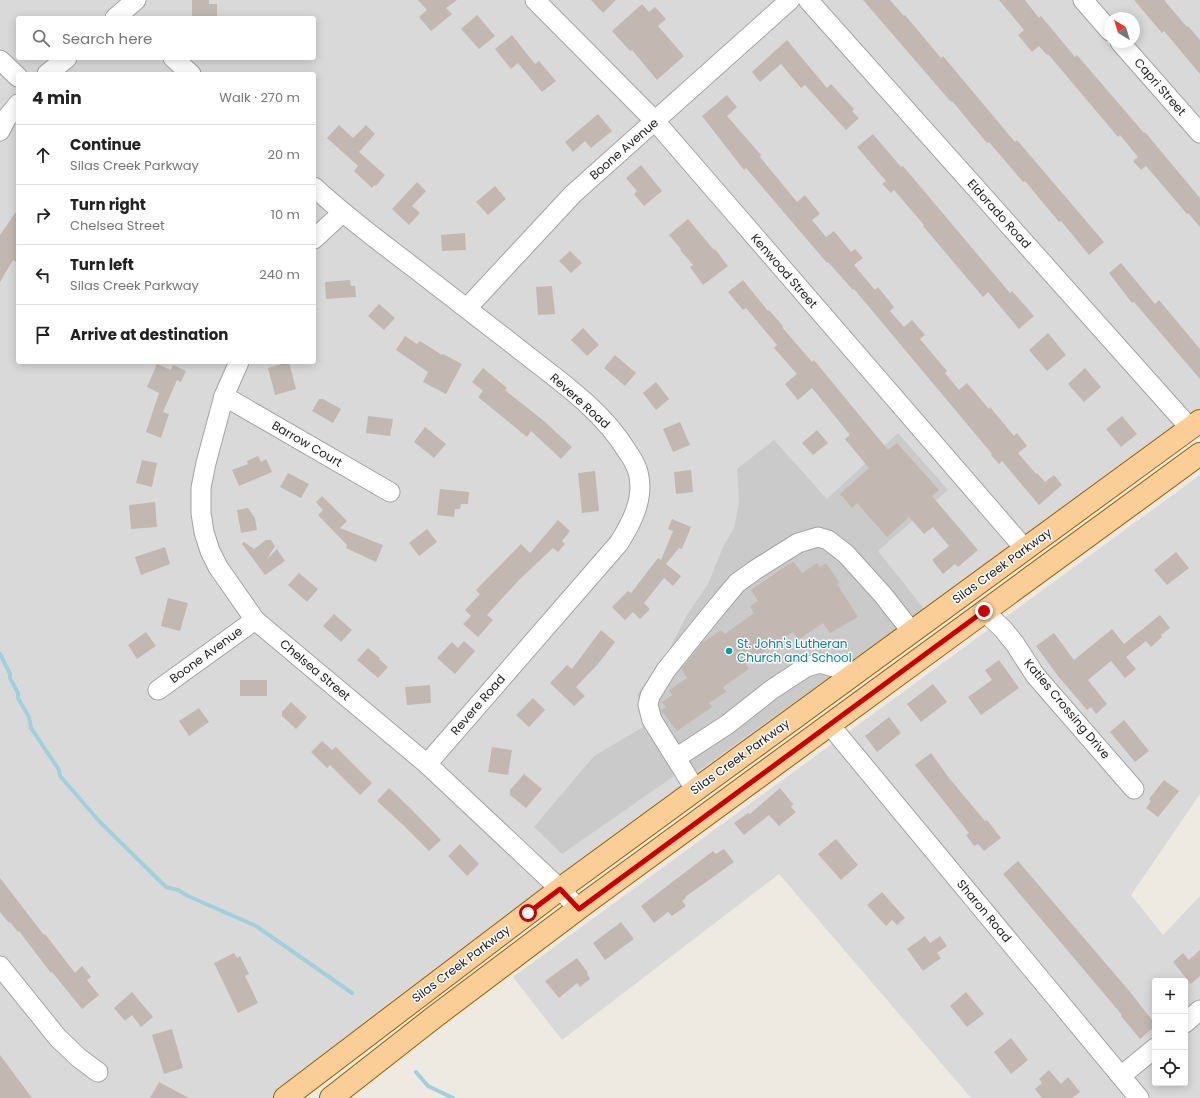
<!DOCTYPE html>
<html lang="en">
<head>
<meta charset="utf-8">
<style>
  :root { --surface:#fff; --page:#f2f2f2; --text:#222; --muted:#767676; --line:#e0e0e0 }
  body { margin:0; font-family:Poppins,sans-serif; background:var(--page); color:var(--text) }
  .controls { position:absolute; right:12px; bottom:12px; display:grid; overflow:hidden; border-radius:4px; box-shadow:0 2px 10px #0003 }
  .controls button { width:36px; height:36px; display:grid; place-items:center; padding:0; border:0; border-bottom:1px solid var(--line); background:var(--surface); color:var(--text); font:20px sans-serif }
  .compass { position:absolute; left:1104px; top:12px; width:36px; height:36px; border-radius:50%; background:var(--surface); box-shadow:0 2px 10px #0003; rotate:322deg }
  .stop { position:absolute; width:12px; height:12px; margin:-9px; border:3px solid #c80005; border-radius:50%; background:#fff }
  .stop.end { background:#c80005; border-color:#fff; box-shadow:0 1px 4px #0008 }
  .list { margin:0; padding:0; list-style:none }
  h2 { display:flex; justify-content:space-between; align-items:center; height:52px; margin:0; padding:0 16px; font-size:17px }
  h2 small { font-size:13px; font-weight:400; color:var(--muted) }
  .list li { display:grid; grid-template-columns:26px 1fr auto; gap:12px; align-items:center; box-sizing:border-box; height:60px; padding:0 16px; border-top:1px solid var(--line) }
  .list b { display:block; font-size:15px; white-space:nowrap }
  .list p { margin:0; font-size:13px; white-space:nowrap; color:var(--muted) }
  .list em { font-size:13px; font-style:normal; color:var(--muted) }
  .icon { flex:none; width:22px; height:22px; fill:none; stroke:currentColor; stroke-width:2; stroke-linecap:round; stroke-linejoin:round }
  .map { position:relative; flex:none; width:1200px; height:1098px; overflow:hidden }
  .search { position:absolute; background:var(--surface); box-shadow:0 2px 10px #0003; left:16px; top:16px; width:300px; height:44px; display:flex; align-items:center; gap:10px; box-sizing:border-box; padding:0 14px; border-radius:4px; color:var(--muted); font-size:15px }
  .panel { position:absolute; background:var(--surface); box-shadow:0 2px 10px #0003; left:16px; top:72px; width:300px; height:292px; border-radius:4px }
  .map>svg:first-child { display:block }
  .residential { fill:#dad9d9; fill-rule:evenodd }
  .religious { fill:#cacaca }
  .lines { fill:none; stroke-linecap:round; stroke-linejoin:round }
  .stream { stroke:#a1d0dc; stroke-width:4 }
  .building { fill:#c2b8b1 }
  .minor-casing { stroke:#a3a3a3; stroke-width:21 }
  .major-casing { stroke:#945f00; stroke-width:24 }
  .minor { stroke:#fff; stroke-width:19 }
  .major { stroke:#fcce97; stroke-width:22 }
  .route { stroke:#c80005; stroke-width:5 }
  .culture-dot { fill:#0f9aa8; stroke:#fff; stroke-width:1.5 }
  .labels { text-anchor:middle; stroke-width:3; stroke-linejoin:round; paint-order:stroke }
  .street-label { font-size:12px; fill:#1c1c1c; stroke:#fff }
  .culture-label { font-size:12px; fill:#0d838f; stroke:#fff; text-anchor:start }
</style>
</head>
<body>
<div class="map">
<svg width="1200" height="1098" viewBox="0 0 1200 1098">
  <rect width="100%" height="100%" fill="#eee9e1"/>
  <g class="residential">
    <path d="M0,0h1200v421l-914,677h-286zM18,18h296v40h-296zM1110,18h24v24h-24zM18,74h296v288h-296z"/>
    <path d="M1200,475v319l-69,101 32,40 37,-39v202h-229l-192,-224 -217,166 -49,-63zM1155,981h30v102h-30z"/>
  </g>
  <polygon class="religious" points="898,433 948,490 878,551 924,609 683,782 677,774 562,854 534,827 594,756 650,723 637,695 668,652 687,615 708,584 723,547 734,528 739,502 737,469 774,440 827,499"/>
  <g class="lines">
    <g class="stream">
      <polyline points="0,654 10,674 10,678 18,693 18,698 29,717 31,728 59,770 60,776 100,822 166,887 178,890 188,896 256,926 352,993"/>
      <polyline points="416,1072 428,1086 453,1098"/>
    </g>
  </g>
  <g class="building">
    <polygon points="192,0 209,0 209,4 217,4 217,18 192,18"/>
    <polygon points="418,0 457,0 446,8 452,14 431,31 419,17 427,10"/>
    <polygon points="591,0 616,0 603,13"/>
    <polygon points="863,0 890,0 904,16 905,15 941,58 943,56 1015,142 1017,140 1104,242 1089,255 1061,221 1059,222 1025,181 1023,182 989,142 987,143 952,101 951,102"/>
    <polygon points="999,0 1025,0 1039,18 1041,16 1075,57 1077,55 1144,133 1145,132 1200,198 1200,227 1188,213 1187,214 1146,166 1141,170 1133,161 1138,157 1120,135 1118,137 1048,54 1047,55 1039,46 1032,52 1018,35 1024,30"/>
    <polygon points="1134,0 1164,0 1187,27 1188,26 1200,40 1200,74 1164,31 1162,33"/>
    <polygon points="642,4 649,12 655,7 666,19 658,26 684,56 657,80 632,50 630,51 612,31"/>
    <polygon points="477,15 495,36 479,49 461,29"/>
    <polygon points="512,35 535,64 539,61 556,81 542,92 518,63 511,69 495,49"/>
    <polygon points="787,40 827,88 831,84 854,109 852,111 859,118 846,130 805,85 801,88 781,64 760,82 752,72"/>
    <polygon points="727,95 737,107 727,116 761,155 760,157 797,202 805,195 820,214 812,220 826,237 834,231 851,252 855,249 863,258 854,265 875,290 878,287 894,307 890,311 904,327 912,320 925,335 920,339 947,371 945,373 959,390 967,383 989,409 990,407 1014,436 1017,433 1027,446 1018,453 1036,474 1037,473 1045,482 1054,475 1062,485 1039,505 1002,461 999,464 991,455 992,454 895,338 854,289 853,290 828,262 827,263 746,168 744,170 702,116"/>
    <polygon points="598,114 612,131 591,148 585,141 573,152 565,142"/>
    <polygon points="339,125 353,138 366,125 375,134 359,152 385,175 376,186 374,185 372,188 354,171 358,166 327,138"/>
    <polygon points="873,134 901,167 903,166 1010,293 1012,291 1034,316 1019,329 988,292 983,297 923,226 924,225 894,190 891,193 882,184 886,181 857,147"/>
    <polygon points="641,165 662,191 644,206 634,194 637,191 626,178"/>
    <polygon points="417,182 426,191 412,206 420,213 409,225 392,209"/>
    <polygon points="495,186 506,199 488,215 476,202"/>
    <polygon points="18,209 18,263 13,260 0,282 0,235"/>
    <polygon points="688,219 714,250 715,249 728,266 703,285 690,267 693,265 680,250 681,249 669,235"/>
    <polygon points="465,233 466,250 442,251 441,235"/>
    <polygon points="570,251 582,263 571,273 559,261"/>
    <polygon points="1121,263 1155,304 1159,300 1200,349 1200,379 1134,302 1132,303 1109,273"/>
    <polygon points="350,280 351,286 355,286 356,297 326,299 325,282"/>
    <polygon points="743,280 768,311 769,310 783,326 782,327 812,362 814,360 888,450 897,443 939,490 932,496 978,550 958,567 955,564 943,574 932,560 949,546 933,527 924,534 909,517 887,537 857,503 852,508 840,494 869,468 845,439 850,435 817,394 812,388 798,400 785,384 797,374 774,348 777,345 746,308 743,310 728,292"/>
    <polygon points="552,286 555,314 538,315 536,287"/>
    <polygon points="379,304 395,318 384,330 368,316"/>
    <polygon points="583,328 599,345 587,356 571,340"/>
    <polygon points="1048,333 1066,355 1047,371 1029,350"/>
    <polygon points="405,336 417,344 420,341 442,355 443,354 462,364 446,394 423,382 428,372 396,350"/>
    <polygon points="615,355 636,373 625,386 604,368"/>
    <polygon points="289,362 296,389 275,395 268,368"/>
    <polygon points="157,364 171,370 173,365 186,371 181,382 177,380 163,412 169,414 161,438 146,432 159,393 147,387"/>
    <polygon points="483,368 507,388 505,390 544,421 572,447 561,459 531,431 527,437 478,397 483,391 472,382"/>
    <polygon points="1085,368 1101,387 1084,402 1068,384"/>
    <polygon points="656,382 669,399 656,410 643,393"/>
    <polygon points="319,399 323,399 341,409 333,423 312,411"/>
    <polygon points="368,416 393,419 390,436 366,433"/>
    <polygon points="1122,416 1137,434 1121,447 1106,429"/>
    <polygon points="680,422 690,445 673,452 663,429"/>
    <polygon points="425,427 446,444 434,458 414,442"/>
    <polygon points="817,430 828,443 813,455 802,443"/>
    <polygon points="258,456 261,462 266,459 272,472 239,486 232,470 248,464 247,461"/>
    <polygon points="142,460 157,463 152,487 136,483"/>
    <polygon points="691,470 693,492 676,494 674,472"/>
    <polygon points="595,471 599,511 582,513 578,473"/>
    <polygon points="288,473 309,484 301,498 280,487"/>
    <polygon points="440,489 469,492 468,504 461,504 460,509 455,509 454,517 437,515"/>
    <polygon points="322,496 347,521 340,528 383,545 376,562 346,548 347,545 318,515 323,510 316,502"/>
    <polygon points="155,502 157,527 131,529 129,505"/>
    <polygon points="248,508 255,518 257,530 241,533 237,510"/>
    <polygon points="672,519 691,527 682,549 679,548 666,564 681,576 673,586 664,578 644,603 650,609 640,619 633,612 625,620 612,607 628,591 631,593 658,558 661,560 673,531 668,529"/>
    <polygon points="558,520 570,531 562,541 565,544 558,552 553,548 519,580 487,615 493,620 478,637 463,624 471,616 465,610 480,594 476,590 521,544 530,553"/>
    <polygon points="427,529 437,542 419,556 409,543"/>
    <polygon points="266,540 271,540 275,546 267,559 277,549 285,561 265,575 242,544 244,542 254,549"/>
    <polygon points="165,547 170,564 141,575 135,557"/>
    <polygon points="1176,552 1189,568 1167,585 1154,570"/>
    <polygon points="793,561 802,573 817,563 820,567 826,563 839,582 837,584 858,617 830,633 823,623 798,640 793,632 746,664 749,669 723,687 726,692 709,703 712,707 677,731 661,710 666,707 662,702 672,695 669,690 687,678 681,669 702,643 721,630 725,634 754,613 750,606 758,601 751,590"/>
    <polygon points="299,573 318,589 307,602 288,585"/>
    <polygon points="168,598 188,603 180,631 161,626"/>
    <polygon points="334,614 352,630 341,642 323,626"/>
    <polygon points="1160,615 1170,628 1161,635 1162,637 1151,647 1146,641 1126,657 1136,669 1125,678 1111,661 1088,680 1107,704 1096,714 1091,707 1087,710 1058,676 1036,646 1054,633 1074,660 1112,629 1124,644"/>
    <polygon points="601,630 615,642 598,664 576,687 585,696 574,706 550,683 567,665 572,669"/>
    <polygon points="146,632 156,646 137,659 128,645"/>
    <polygon points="464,641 475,651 455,674 437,658 452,642 458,648"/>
    <polygon points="368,648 380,658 379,659 388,667 378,678 357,660"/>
    <polygon points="999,660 1019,688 981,715 968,697 992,680 985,670"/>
    <rect x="240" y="680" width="27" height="16"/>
    <polygon points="933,684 947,702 921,722 907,704"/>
    <polygon points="430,685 431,703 407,705 405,687"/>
    <polygon points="533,698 545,710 529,727 516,715"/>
    <polygon points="291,702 307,717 296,729 282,716 282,712"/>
    <polygon points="199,708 209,722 189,736 179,721"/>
    <polygon points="889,717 901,733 877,752 865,736"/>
    <polygon points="1124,720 1149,751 1135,762 1110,732"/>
    <polygon points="322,741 332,750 336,747 372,783 360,795 330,765 327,768 311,752"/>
    <polygon points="492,747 512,750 508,775 488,772"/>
    <polygon points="931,753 949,778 985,821 987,820 1001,838 984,851 978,844 974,846 966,835 969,833 915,765"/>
    <polygon points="524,774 542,789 526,808 510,795 510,790"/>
    <polygon points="1164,780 1179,791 1158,817 1146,808 1151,801 1149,799"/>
    <polygon points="389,788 410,808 441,840 429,851 403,825 377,801"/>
    <polygon points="780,788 793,804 791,807 796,812 779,826 769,815 744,835 734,823 748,813 750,814"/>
    <polygon points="836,839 858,865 841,880 818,854"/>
    <polygon points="460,844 479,864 467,876 448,856"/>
    <polygon points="724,849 734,862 685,897 686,898 682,901 686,906 672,916 668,912 654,923 641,906 713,851 716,854"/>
    <polygon points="1018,861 1131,993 1155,1024 1155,1026 1140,1039 1121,1016 1122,1015 1003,874"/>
    <polygon points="0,878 44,935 45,934 75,973 82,966 91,977 87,980 99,995 82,1009 52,972 51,973 19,931 18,932 10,922 9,923 0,912"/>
    <polygon points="882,892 905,918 897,925 892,920 886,926 867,905"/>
    <polygon points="621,922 634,939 605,960 593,943"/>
    <polygon points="925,936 930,943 940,936 947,946 937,953 941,958 923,971 907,949"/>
    <polygon points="1200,950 1200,976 1191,984 1173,962 1183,953 1189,960"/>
    <polygon points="234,953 237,958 240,956 249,974 245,976 258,1003 238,1013 214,963"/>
    <polygon points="577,958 588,973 587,974 590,979 580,987 577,983 559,998 545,981"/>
    <polygon points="132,992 153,1017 141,1027 132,1015 125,1021 114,1008"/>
    <polygon points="966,992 984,1014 967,1027 950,1006"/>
    <polygon points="172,1029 183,1068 164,1074 152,1035"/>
    <polygon points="1011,1038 1028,1060 1011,1074 994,1052"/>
    <polygon points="0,1055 32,1098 0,1098"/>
    <polygon points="1049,1070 1061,1084 1068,1077 1080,1092 1072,1098 1042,1098 1035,1089 1042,1083 1039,1079"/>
    <polygon points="159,1082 189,1098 150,1098"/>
  </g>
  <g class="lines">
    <g class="minor-casing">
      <g id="minor">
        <polyline points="535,0 655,121 1025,549"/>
        <polyline points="808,0 1190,428"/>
        <polyline points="1083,0 1110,31"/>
        <polyline points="115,18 136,0"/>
        <polyline points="1120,42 1200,133"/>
        <polyline points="173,58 191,74"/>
        <polyline points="0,60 18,77"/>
        <polyline points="47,74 67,58"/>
        <polyline points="0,131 6,119 18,104"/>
        <path d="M314,187c31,29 65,54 99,80 34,26 68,53 102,79 40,32 85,61 112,105 5,7 9,14 11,21 7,26 -6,50 -19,71l-192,221"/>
        <polyline points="314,239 342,213"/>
        <polyline points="467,308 573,194 790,0"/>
        <polyline points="239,362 224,396 206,463 201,488 201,513 204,532 210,551 218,567 255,620 427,764 560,889 579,909"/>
        <polyline points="224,396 390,492"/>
        <polyline points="984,611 1003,629 1015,644 1035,675 1134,789"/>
        <polyline points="158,690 255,620"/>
        <polyline points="829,724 1139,1098"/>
        <polyline points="676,758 728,724 771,690 806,667 820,663 834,667 854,675"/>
        <polyline points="695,789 652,720 648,705 650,696 666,670 712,613 737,583 755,570 798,543 818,537 828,540 846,554 883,595 912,632"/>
        <polyline points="0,966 58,1038 79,1058 98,1072"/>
        <polyline points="1185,1023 1200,1010"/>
        <polyline points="1121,1076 1155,1048"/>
      </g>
    </g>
    <g class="major-casing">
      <g id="major">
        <polyline points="285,1098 560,889 1200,421"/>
        <polyline points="331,1098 433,1018 587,902 1200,454"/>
      </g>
    </g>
    <use href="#minor" class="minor"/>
    <use href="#major" class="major"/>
  </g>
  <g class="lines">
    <polyline class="route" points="528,913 560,889 579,909 984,611"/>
  </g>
  <circle class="culture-dot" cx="729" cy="651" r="4"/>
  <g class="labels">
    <g class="street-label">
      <text transform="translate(1160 87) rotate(49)" y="4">Capri Street</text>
      <text transform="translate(624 149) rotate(-41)" y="4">Boone Avenue</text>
      <text transform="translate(999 214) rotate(48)" y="4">Eldorado Road</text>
      <text transform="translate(784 271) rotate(49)" y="4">Kenwood Street</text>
      <text transform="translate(580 401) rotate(42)" y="4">Revere Road</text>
      <text transform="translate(307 444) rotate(30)" y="4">Barrow Court</text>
      <text transform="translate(1002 566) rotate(-36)" y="4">Silas Creek Parkway</text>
      <text transform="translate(206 655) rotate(-36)" y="4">Boone Avenue</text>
      <text transform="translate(315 670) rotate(40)" y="4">Chelsea Street</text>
      <text transform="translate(478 705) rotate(-49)" y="4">Revere Road</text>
      <text transform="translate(1067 709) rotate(50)" y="4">Katies Crossing Drive</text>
      <text transform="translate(740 757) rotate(-36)" y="4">Silas Creek Parkway</text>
      <text transform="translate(984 911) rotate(50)" y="4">Sharon Road</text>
      <text transform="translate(461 964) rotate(-37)" y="4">Silas Creek Parkway</text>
    </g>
    <g class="culture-label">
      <text x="737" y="648">St. John's Lutheran<tspan x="737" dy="14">Church and School</tspan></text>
    </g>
  </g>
</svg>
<div class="controls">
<button>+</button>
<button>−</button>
<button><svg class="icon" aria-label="locate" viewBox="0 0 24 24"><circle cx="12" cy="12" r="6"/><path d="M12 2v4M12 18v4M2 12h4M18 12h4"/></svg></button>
</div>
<svg class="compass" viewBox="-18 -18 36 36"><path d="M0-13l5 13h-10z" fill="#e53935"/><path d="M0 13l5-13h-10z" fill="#767676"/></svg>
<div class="stop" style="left:528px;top:913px"></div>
<div class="stop end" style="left:984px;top:611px"></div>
<div class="search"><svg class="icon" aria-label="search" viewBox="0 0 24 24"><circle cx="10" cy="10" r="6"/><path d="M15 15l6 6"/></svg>Search here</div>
<section class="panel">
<h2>4 min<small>Walk · 270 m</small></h2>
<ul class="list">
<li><svg class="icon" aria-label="ahead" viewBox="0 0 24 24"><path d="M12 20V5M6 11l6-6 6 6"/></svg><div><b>Continue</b><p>Silas Creek Parkway</p></div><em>20 m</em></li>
<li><svg class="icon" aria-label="right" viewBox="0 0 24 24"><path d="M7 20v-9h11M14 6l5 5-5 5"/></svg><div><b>Turn right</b><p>Chelsea Street</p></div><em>10 m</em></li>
<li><svg class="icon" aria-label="left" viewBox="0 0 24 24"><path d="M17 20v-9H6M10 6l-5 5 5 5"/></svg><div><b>Turn left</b><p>Silas Creek Parkway</p></div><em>240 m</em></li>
<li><svg class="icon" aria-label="arrive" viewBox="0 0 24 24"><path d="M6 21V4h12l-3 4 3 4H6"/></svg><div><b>Arrive at destination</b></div></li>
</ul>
</section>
</div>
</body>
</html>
